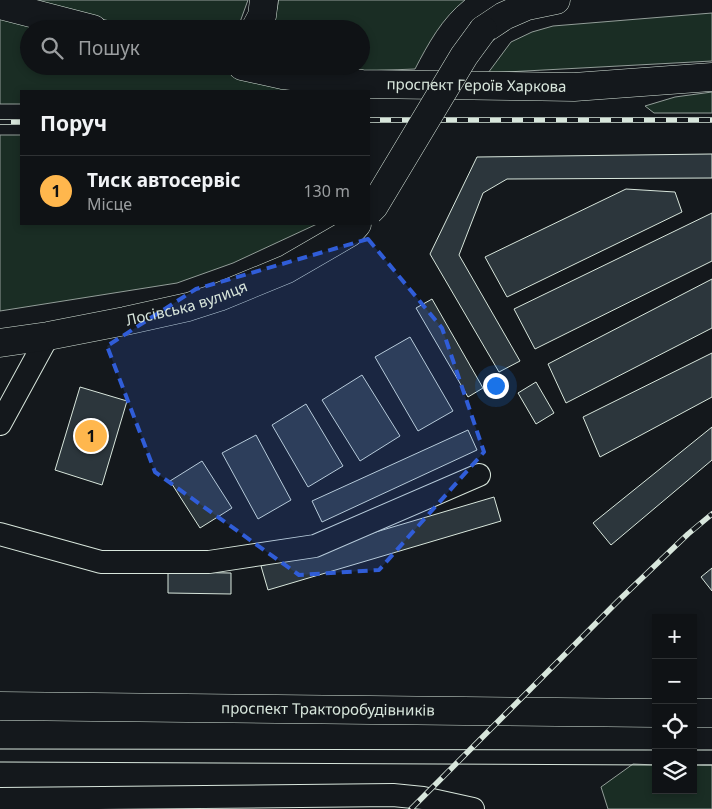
<!DOCTYPE html>
<html lang="uk">
<head>
<meta charset="utf-8">
<style>
  :root { --surface:#0f1215; --page:#181b1e; --text:#f1f3f6; --muted:#9b9ea0; --line:#2f3234; --accent:#ffb74d }
  body { margin:0; font-family:"Noto Sans",sans-serif; background:var(--page); color:var(--text) }
  .controls { position:absolute; right:15px; bottom:15px; display:grid; overflow:hidden; border-radius:0px; box-shadow:0 2px 8px #0003 }
  .controls button { width:45px; height:45px; display:grid; place-items:center; padding:0; border:0; border-bottom:1px solid var(--line); background:var(--surface); color:var(--text); font:25px sans-serif }
  .you { position:absolute; left:495px; top:385px; width:18px; height:18px; margin:-12px; border:4px solid #fff; border-radius:50%; background:#1a73e8; box-shadow:0 0 0 8px #1a73e833 }
  .badge { display:grid; place-items:center; width:32px; height:32px; border-radius:50%; background:var(--accent); color:#111; font-size:16px; font-weight:700 }
  .pin { position:absolute; translate:-50% -50%; border:2px solid #fff; box-shadow:0 1px 5px #0006 }
  .list { margin:0; padding:0; list-style:none }
  h2 { display:flex; justify-content:space-between; align-items:center; height:65px; margin:0; padding:0 20px; font-size:21px }
  h2 small { font-size:16px; font-weight:400; color:var(--muted) }
  .list li { display:grid; grid-template-columns:32px 1fr auto; gap:15px; align-items:center; box-sizing:border-box; height:70px; padding:0 20px; border-top:1px solid var(--line) }
  .list b { display:block; font-size:19px; white-space:nowrap }
  .list p { margin:0; font-size:16px; white-space:nowrap; color:var(--muted) }
  .list em { font-size:16px; font-style:normal; color:var(--muted) }
  .icon { flex:none; width:28px; height:28px; fill:none; stroke:currentColor; stroke-width:2; stroke-linecap:round; stroke-linejoin:round }
  .map { position:relative; flex:none; width:712px; height:809px; overflow:hidden }
  .search { position:absolute; background:var(--surface); box-shadow:0 2px 8px #0003; left:20px; top:20px; width:350px; height:55px; display:flex; align-items:center; gap:12px; box-sizing:border-box; padding:0 18px; border-radius:28px; color:var(--muted); font-size:19px }
  .panel { position:absolute; background:var(--surface); box-shadow:0 2px 8px #0003; left:20px; top:90px; width:350px; height:135px; border-radius:0px }
  .map>svg:first-child { display:block }
  .green { fill:#1a2d24; stroke:#939e99 }
  .building { fill:#2c363c; stroke:#d8e6dc }
  .lines { fill:none; stroke-linecap:round; stroke-linejoin:round }
  .minor-casing { stroke:#d8e6dc; stroke-width:24 }
  .major-casing { stroke:#d8e6dc; stroke-width:29 }
  .minor { stroke:#14181c; stroke-width:22 }
  .major { stroke:#14181c; stroke-width:28 }
  .tram { stroke:#d8e6dc; stroke-width:1 }
  .rail-casing { stroke:#d8e6dc; stroke-width:5.5 }
  .rail { stroke:#14181c; stroke-width:4; stroke-dasharray:11; stroke-linecap:butt }
  .major-bridge-casing { stroke:#d8e6dc; stroke-width:29; stroke-linecap:butt }
  .major-bridge { stroke:#14181c; stroke-width:28 }
  .marked { fill:#305dd8; fill-opacity:0.2; stroke:#305dd8; stroke-width:4; stroke-dasharray:10 6; stroke-linejoin:round }
  .labels { text-anchor:middle; stroke-width:4; stroke-linejoin:round; paint-order:stroke }
  .street-label { font-size:15px; fill:#d8e6dc; stroke:#14181c }
</style>
</head>
<body>
<div class="map">
<svg width="712" height="809" viewBox="0 0 712 809">
  <rect width="100%" height="100%" fill="#14181c"/>
  <g class="green">
    <polygon points="27,0 248,0 240,22 235,29 141,29"/>
    <path d="M278,0h187c-23,18 -37,44 -50,69l-51,2 -61,-5h58v-37h-89l6,-25z"/>
    <polygon points="712,13 712,61 488,73 511,42 532,32 553,26"/>
    <polygon points="0,17 46,29 29,29 29,66 203,66 304,91 21,91 21,104 0,104"/>
    <polygon points="712,92 712,113 654,113 645,106 675,97"/>
    <polygon points="0,135 21,135 21,224 317,224 233,263 177,283 0,311"/>
    <polygon points="633,764 656,765 656,790 693,790 693,765 712,765 712,809 608,809 601,787"/>
  </g>
  <g class="building">
    <polygon points="712,154 712,178 507,179 483,193 459,255 520,361 499,372 430,254 477,157"/>
    <polygon points="626,189 675,192 682,212 507,297 485,257"/>
    <polygon points="712,213 712,261 535,349 514,309"/>
    <polygon points="712,279 712,328 566,403 548,364"/>
    <polygon points="432,299 483,388 468,397 416,308"/>
    <polygon points="410,337 453,411 418,431 375,357"/>
    <polygon points="712,353 712,397 600,457 583,417"/>
    <polygon points="362,375 400,436 360,461 322,400"/>
    <polygon points="536,382 554,413 536,424 518,393"/>
    <polygon points="80,387 127,401 102,485 55,470"/>
    <polygon points="306,404 343,466 308,487 272,425"/>
    <polygon points="712,427 712,460 611,545 593,523"/>
    <polygon points="468,430 477,450 322,522 312,501"/>
    <polygon points="256,435 291,500 258,519 222,453"/>
    <polygon points="202,461 232,508 200,528 170,481"/>
    <polygon points="494,497 501,521 268,590 261,566"/>
    <polygon points="712,568 712,591 701,577"/>
    <polygon points="168,572 231,573 231,594 168,593"/>
  </g>
  <g class="lines">
    <g class="minor-casing">
      <g id="minor">
        <polyline points="0,424 48,336"/>
        <polyline points="0,534 101,562 209,562 315,546 479,475"/>
        <polyline points="0,799 393,795 423,798 473,809"/>
      </g>
    </g>
    <g class="major-casing">
      <g id="major">
        <polyline points="0,5 93,29"/>
        <polyline points="255,29 262,16 264,0"/>
        <polyline points="483,30 504,16 527,6 556,0"/>
        <path id="s1" d="M242,66l41,9 79,9 212,3 138,-10"/>
        <path id="s2" d="M0,343l48,-7 77,-15 63,-14 31,-10 68,-28 62,-36 8,-9"/>
        <path id="s3" d="M0,706l656,7"/>
        <polyline points="693,713 712,713"/>
      </g>
    </g>
    <use href="#minor" class="minor"/>
    <use href="#major" class="major"/>
    <g class="tram">
      <polyline points="0,749 656,750"/>
      <polyline points="693,750 712,750"/>
      <polyline points="0,762 656,765"/>
      <polyline points="693,765 712,765"/>
    </g>
    <g class="rail-casing">
      <g id="rail">
        <polyline points="369,120 712,120"/>
        <polyline points="0,122 21,122"/>
        <polyline points="411,809 618,601 688,534 712,514"/>
      </g>
    </g>
    <use href="#rail" class="rail"/>
    <g class="major-bridge-casing">
      <polyline id="major-bridge" points="369,211 374,206 464,56 483,30"/>
    </g>
    <use href="#major-bridge" class="major-bridge"/>
  </g>
  <path class="marked" d="M368,239l74,89 42,124 -105,118 -80,5 -144,-103 -48,-126 89,-57z"/>
  <g class="labels">
    <g class="street-label">
      <text dy="5" stroke="none"><textPath href="#s1" startOffset="236">проспект Героїв Харкова</textPath></text>
      <text dy="5" stroke="none"><textPath href="#s2" startOffset="191">Лосівська вулиця</textPath></text>
      <text dy="5" stroke="none"><textPath href="#s3" startOffset="328">проспект Тракторобудівників</textPath></text>
    </g>
  </g>
</svg>
<div class="controls">
<button>+</button>
<button>−</button>
<button><svg class="icon" aria-label="locate" viewBox="0 0 24 24"><circle cx="12" cy="12" r="6"/><path d="M12 2v4M12 18v4M2 12h4M18 12h4"/></svg></button>
<button><svg class="icon" aria-label="layers" viewBox="0 0 24 24"><path d="M12 4l9 5-9 5-9-5zM3 14l9 5 9-5"/></svg></button>
</div>
<div class="you"></div>
<div class="pin badge" style="left:91px;top:436px">1</div>
<div class="search"><svg class="icon" aria-label="search" viewBox="0 0 24 24"><circle cx="10" cy="10" r="6"/><path d="M15 15l6 6"/></svg>Пошук</div>
<section class="panel">
<h2>Поруч<small></small></h2>
<ul class="list">
<li><span class="badge">1</span><div><b>Тиск автосервіс</b><p>Місце</p></div><em>130 m</em></li>
</ul>
</section>
</div>
</body>
</html>
